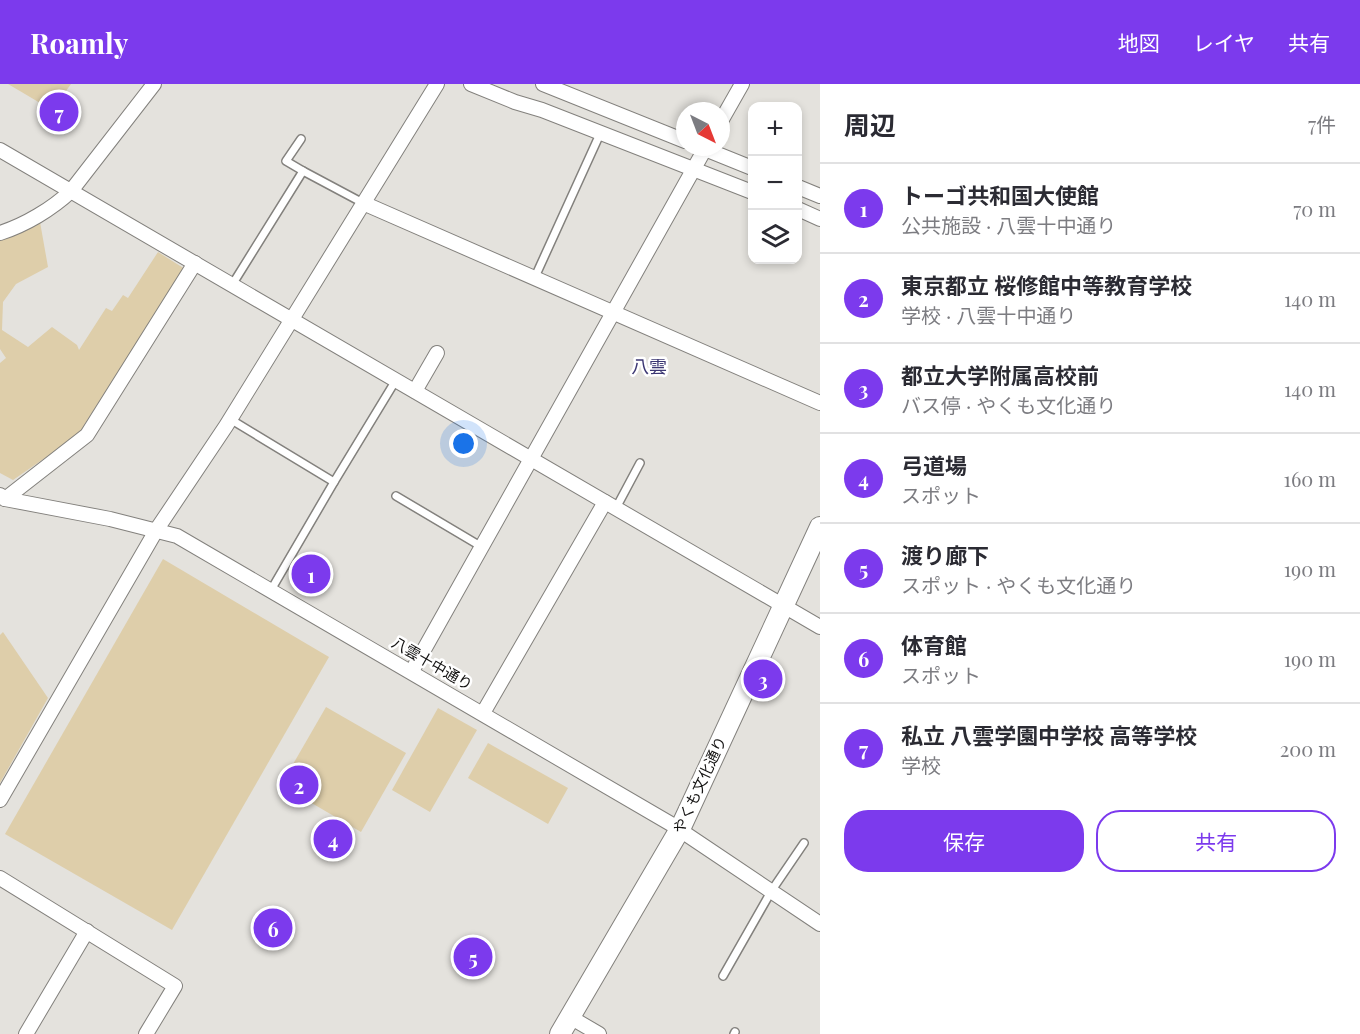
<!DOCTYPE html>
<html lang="ja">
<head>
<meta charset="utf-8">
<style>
  :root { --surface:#fff; --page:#f7f7f7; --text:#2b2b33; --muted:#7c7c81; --line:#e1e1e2; --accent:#7c3aed }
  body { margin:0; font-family:"Playfair Display","Noto Sans JP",serif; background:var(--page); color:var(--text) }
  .controls { position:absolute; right:18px; top:18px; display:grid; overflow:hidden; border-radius:12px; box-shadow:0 3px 9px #0003 }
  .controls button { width:54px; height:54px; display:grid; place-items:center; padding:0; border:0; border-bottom:2px solid var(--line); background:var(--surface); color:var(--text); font:30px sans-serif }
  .compass { position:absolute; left:676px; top:18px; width:54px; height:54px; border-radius:50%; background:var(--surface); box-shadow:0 3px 9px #0003; rotate:138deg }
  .you { position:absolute; left:464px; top:360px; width:21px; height:21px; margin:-15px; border:4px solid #fff; border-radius:50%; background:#1a73e8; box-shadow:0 0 0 9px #1a73e833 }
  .badge { display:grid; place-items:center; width:39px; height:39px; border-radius:50%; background:var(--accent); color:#fff; font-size:20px; font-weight:700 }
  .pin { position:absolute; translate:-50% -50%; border:3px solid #fff; box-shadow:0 2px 6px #0006 }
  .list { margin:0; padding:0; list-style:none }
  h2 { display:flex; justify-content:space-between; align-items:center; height:78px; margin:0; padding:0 24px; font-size:26px }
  h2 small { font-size:20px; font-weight:400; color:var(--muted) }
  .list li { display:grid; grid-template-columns:39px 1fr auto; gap:18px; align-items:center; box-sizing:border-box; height:90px; padding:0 24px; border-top:2px solid var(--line) }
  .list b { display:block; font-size:22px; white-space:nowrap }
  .list p { margin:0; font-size:20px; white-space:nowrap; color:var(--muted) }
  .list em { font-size:20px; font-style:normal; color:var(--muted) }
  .actions { display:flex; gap:12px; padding:18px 24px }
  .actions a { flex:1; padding:14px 0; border:2px solid var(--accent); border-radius:24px; text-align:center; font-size:21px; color:var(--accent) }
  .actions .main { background:var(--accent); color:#fff }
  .icon { flex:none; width:33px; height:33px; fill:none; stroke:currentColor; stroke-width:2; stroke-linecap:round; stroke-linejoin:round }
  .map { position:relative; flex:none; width:820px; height:950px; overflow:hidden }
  header { display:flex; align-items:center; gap:36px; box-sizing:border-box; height:84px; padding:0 30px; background:var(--accent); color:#fff }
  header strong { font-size:28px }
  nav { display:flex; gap:33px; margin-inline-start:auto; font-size:21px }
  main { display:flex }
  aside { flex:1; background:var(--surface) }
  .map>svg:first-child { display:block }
  .green { fill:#deceaa }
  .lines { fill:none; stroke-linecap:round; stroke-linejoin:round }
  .lane-casing { stroke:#83817d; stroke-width:10 }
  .street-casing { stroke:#83817d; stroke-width:16 }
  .secondary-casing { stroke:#83817d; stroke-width:22 }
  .lane { stroke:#fff; stroke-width:7 }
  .street { stroke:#fff; stroke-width:14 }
  .secondary { stroke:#fff; stroke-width:20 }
  .labels { text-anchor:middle; stroke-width:5; stroke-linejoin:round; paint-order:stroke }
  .street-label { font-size:15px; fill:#141312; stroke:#fff }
  .quarter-label { font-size:18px; fill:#3c3773; stroke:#fff }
</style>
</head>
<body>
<header>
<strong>Roamly</strong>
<nav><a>地図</a><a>レイヤ</a><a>共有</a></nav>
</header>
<main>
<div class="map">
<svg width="820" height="950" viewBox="0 0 820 950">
  <rect width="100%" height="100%" fill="#e4e2dd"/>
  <g class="green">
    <polygon points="8,0 71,0 52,26"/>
    <polygon points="40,138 48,183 16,200 3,218 2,246 28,263 52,243 77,261 79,266 106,224 112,227 123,211 128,214 158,168 185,185 84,341 87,345 13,396 0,389 0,279 6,274 0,265 0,152"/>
    <polygon points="163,475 329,573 172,846 5,750"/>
    <polygon points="3,548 48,614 0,699 0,551"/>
    <polygon points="326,623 406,669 361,748 281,701"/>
    <polygon points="438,624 477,646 430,728 392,706"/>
    <polygon points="488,659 568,704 548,740 468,694"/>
  </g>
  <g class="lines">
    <g class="lane-casing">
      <g id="lane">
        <polyline points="301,55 286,77 303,87"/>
        <polyline points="535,193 600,50"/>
        <polyline points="232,201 303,87 363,119"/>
        <polyline points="230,335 334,398"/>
        <polyline points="396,412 482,463"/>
        <polyline points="616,424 640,379"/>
        <polyline points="271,506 334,398 396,296"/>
        <polyline points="723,892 772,806 804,759"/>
        <polyline points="734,950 735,948"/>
      </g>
    </g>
    <g class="street-casing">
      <g id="street">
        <polyline points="471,0 515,18 542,26 752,108"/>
        <polyline points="543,0 685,57"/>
        <polyline points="721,37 742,0"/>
        <polyline points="700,63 752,84"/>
        <polyline points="0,66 820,543"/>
        <polyline points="798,103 820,112"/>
        <polyline points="363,119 820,319"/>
        <polyline points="798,125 820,135"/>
        <path d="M0,149c25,-8 52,-24 71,-42l83,-107"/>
        <polyline points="415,307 437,269"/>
        <polyline points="0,411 5,415 110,435 177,452 671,740 820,840"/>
        <polyline points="5,415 87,351 195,179"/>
        <polyline points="412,587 706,63"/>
        <polyline points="483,629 605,418"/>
        <polyline points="0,716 157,445 226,342 437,0"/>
        <polyline points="0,794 175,902 146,950"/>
        <polyline points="570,933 599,950"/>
        <polyline points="26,950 87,847"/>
      </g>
    </g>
    <g class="secondary-casing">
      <polyline id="secondary" points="560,950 680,745 820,443"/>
    </g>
    <use href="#lane" class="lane"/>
    <use href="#street" class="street"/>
    <use href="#secondary" class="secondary"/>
  </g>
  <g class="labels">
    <g class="street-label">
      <text transform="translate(432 580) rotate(30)" y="5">八雲十中通り</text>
      <text transform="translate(700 701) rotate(-65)" y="5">やくも文化通り</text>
    </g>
    <g class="quarter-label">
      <text x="649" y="289">八雲</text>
    </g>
  </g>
</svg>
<div class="controls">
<button>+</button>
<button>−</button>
<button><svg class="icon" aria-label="layers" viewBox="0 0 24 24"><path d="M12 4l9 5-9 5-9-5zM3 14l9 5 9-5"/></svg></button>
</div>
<svg class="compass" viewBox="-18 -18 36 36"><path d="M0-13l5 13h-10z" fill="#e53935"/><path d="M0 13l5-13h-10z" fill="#7c7c81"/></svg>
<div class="you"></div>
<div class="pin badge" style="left:311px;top:490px">1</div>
<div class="pin badge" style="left:299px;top:701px">2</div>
<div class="pin badge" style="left:763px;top:595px">3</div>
<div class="pin badge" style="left:333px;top:755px">4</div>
<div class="pin badge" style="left:473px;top:873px">5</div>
<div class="pin badge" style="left:273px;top:844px">6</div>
<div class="pin badge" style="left:59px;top:28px">7</div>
</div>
<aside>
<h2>周辺<small>7件</small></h2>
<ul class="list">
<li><span class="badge">1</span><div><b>トーゴ共和国大使館</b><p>公共施設 · 八雲十中通り</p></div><em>70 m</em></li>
<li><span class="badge">2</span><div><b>東京都立 桜修館中等教育学校</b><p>学校 · 八雲十中通り</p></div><em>140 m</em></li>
<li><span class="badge">3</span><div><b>都立大学附属高校前</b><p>バス停 · やくも文化通り</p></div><em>140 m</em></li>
<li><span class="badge">4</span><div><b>弓道場</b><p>スポット</p></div><em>160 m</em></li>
<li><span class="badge">5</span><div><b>渡り廊下</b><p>スポット · やくも文化通り</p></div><em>190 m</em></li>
<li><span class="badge">6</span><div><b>体育館</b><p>スポット</p></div><em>190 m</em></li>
<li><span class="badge">7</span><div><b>私立 八雲学園中学校 高等学校</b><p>学校</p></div><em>200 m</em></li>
</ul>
<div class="actions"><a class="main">保存</a><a>共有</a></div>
</aside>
</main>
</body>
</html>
